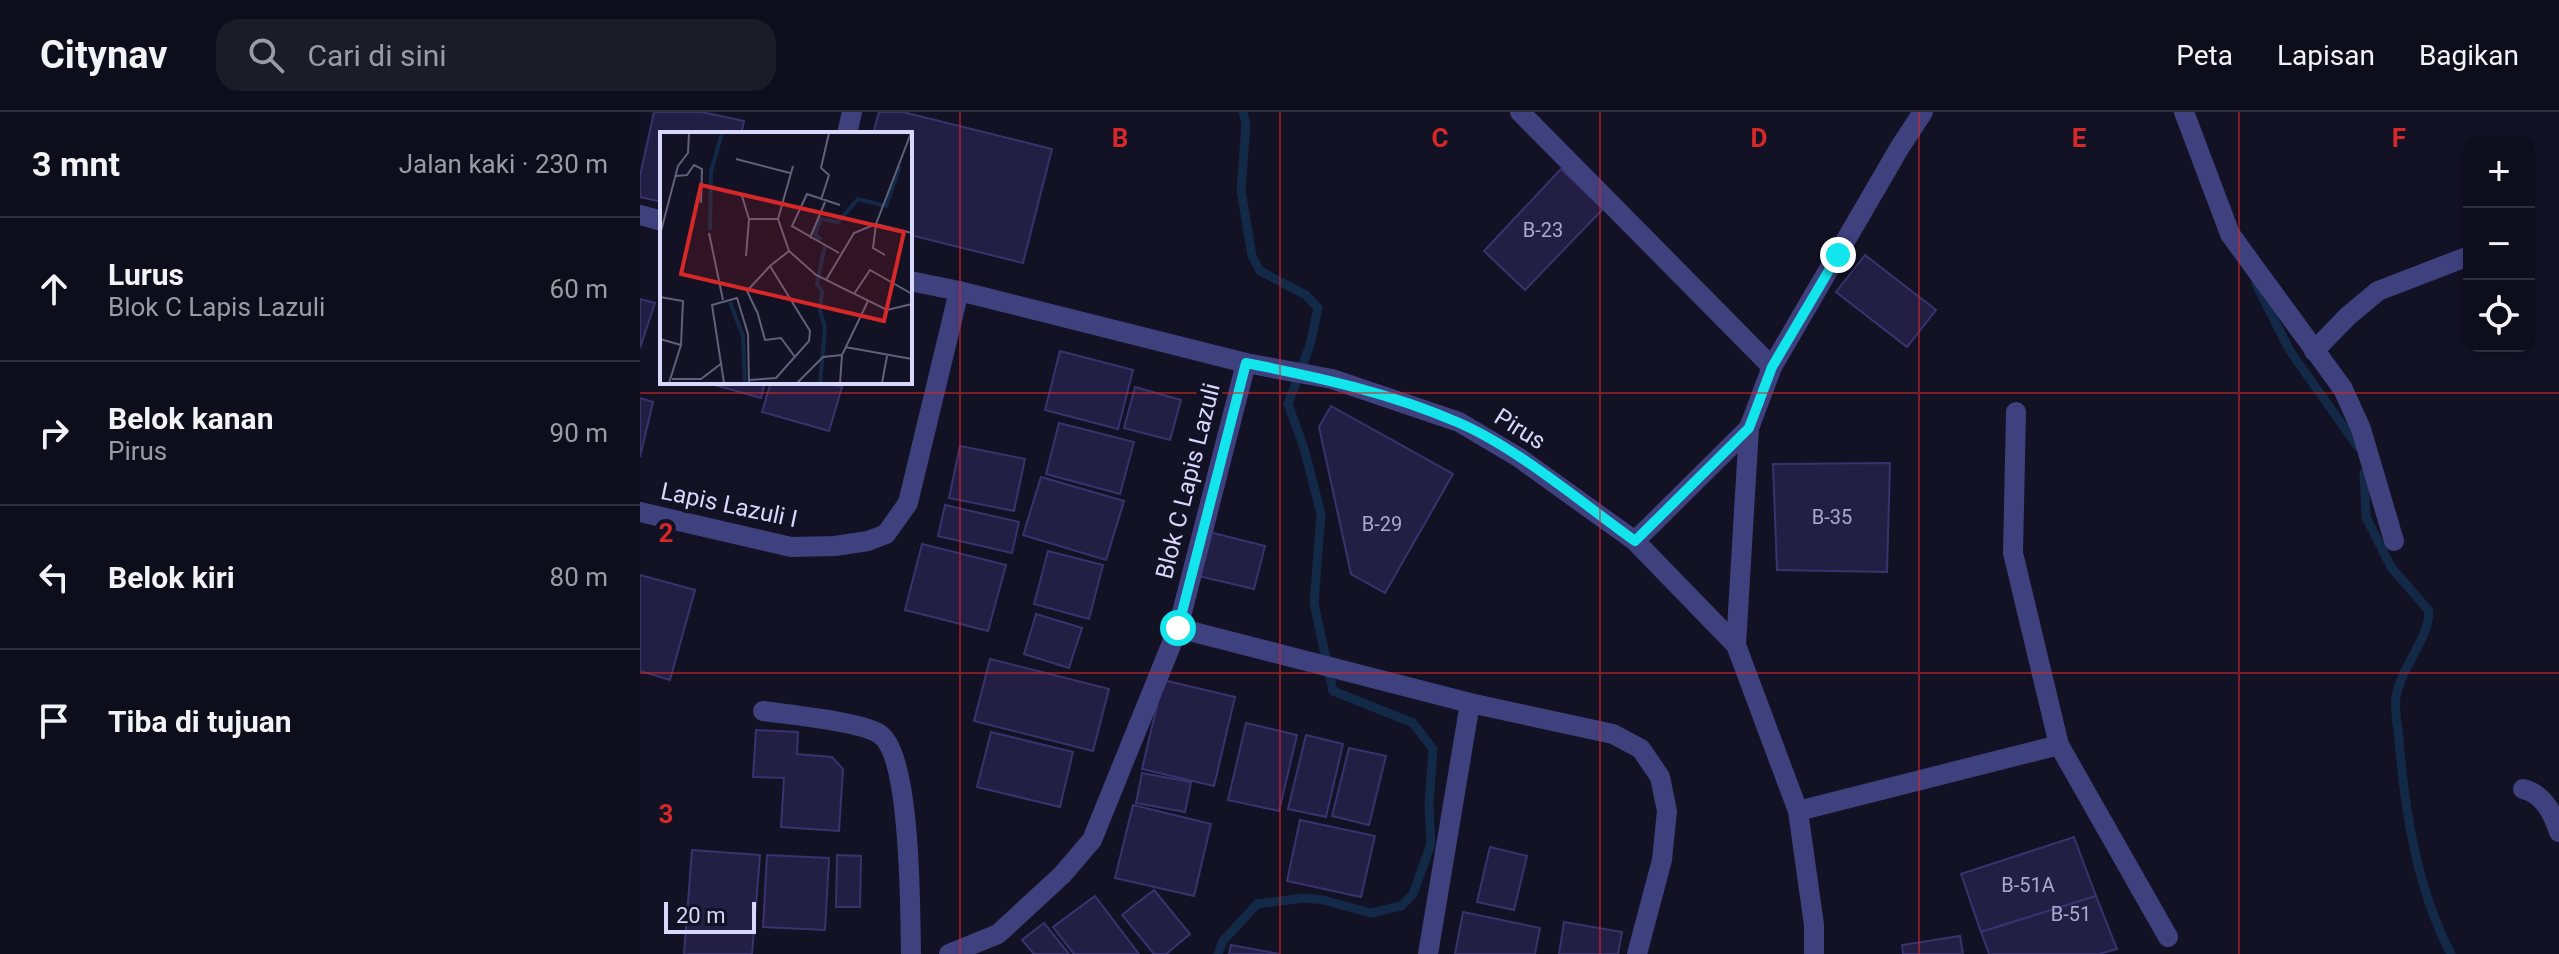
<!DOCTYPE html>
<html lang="id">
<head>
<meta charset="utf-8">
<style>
  :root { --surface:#0e0d1b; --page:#1c1b28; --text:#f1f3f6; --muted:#9b9ca3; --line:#2e2d3a }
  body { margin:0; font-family:Roboto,sans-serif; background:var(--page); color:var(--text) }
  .controls { position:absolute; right:24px; top:24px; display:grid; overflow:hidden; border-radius:16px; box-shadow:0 4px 12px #0003 }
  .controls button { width:72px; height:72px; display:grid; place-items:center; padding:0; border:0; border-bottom:2px solid var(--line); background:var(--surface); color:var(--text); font:40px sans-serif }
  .scale { position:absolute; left:24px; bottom:20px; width:92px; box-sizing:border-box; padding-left:8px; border:4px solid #d8d7fc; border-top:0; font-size:22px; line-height:28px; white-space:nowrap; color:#d8d7fc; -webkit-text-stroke:6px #131124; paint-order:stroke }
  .stop { position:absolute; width:24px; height:24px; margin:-18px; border:6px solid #12e6ec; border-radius:50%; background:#fff }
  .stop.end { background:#12e6ec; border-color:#fff; box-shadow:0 2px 8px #0008 }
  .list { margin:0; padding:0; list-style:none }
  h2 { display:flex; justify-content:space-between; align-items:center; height:104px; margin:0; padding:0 32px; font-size:34px }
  h2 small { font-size:26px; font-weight:400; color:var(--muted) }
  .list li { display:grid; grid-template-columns:52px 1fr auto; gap:24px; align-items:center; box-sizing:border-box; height:144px; padding:0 32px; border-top:2px solid var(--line) }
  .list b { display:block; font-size:30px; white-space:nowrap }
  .list p { margin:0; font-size:26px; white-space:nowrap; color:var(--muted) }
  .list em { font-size:26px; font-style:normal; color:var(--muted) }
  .icon { flex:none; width:44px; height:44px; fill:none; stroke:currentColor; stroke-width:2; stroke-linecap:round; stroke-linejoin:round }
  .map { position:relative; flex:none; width:1919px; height:842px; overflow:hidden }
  header { display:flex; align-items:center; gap:48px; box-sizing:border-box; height:112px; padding:0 40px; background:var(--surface); border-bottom:2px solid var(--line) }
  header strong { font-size:38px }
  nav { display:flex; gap:44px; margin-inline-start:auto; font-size:28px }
  .search { width:560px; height:72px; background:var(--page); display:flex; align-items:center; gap:20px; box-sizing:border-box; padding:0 28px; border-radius:24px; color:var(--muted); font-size:30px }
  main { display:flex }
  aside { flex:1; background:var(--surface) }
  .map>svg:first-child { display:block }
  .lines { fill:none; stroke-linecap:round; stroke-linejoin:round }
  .stream { stroke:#122a47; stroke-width:9 }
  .building { fill:#231e44; stroke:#3a326e; stroke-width:2 }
  .street { stroke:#3f417f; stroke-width:20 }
  .route { stroke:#12e6ec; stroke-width:10 }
  .grid { fill:none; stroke:#d62828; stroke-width:2; stroke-opacity:0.55 }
  .labels { text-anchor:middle; stroke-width:8; stroke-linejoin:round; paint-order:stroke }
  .number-label { font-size:20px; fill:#aba9ce }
  .street-label { font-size:24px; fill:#d8d7fc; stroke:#131124 }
  .inset-river { fill:none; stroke:#122a47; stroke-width:4 }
  .inset-road { fill:none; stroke:#62607a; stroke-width:2 }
  .view { fill:#d62828; fill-opacity:0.15; stroke:#d62828; stroke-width:4 }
  .inset-edge { fill:none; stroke:#d8d7fc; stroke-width:4 }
  .grid-label { font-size:26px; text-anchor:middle; font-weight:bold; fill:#d62828; stroke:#131124; stroke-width:8; stroke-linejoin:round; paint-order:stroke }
</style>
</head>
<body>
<header>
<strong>Citynav</strong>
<div class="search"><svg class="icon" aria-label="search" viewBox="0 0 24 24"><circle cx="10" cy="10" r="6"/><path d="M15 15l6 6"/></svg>Cari di sini</div>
<nav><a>Peta</a><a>Lapisan</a><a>Bagikan</a></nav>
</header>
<main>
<aside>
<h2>3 mnt<small>Jalan kaki · 230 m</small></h2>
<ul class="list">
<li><svg class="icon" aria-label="ahead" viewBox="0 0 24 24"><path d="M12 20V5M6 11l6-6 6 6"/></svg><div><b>Lurus</b><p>Blok C Lapis Lazuli</p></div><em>60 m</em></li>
<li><svg class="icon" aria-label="right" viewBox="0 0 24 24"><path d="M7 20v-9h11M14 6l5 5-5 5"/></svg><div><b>Belok kanan</b><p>Pirus</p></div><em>90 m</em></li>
<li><svg class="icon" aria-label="left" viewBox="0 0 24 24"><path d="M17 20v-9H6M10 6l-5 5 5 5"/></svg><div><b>Belok kiri</b></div><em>80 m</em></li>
<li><svg class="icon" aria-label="arrive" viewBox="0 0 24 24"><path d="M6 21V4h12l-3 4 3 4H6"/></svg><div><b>Tiba di tujuan</b></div></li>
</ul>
</aside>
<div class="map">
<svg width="1919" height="842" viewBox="0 0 1919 842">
  <rect width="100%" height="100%" fill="#131124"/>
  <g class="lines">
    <g class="stream">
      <polyline points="1616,172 1650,239 1718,335"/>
      <path d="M1724,361l2,44 25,50 38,44c0,28 -28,56 -33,86 -2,13 2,29 3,43 6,73 18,149 52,214"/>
      <polyline points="578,842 583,829 617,792 665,786 683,788 731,801 761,794 773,782 791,732 789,693 793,637 773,611 693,579 674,491 681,402 664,336 648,292 670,233 678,196 666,183 620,159 612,144 601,78 606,12 603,0"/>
    </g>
  </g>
  <g class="building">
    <polygon points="14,0 62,0 104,9 101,22 22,22 22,90 0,85 0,64"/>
    <polygon points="239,0 263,0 412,37 383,151 270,123 270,22 233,22"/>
    <polygon points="921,57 963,97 885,178 844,139"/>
    <polygon points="1225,143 1296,198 1267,235 1196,180"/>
    <polygon points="0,187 15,191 0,236"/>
    <polygon points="420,239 493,258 478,317 405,298"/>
    <polygon points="64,270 125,270 121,286"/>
    <polygon points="131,270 184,270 202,275 189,319 122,300"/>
    <polygon points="495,275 541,288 530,328 484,316"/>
    <polygon points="0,286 13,290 0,345"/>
    <polygon points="691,294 813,362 745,481 711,462 679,315"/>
    <polygon points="419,311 494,330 480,382 406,362"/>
    <polygon points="320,334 385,347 374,399 309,386"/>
    <polygon points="1250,351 1247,460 1137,458 1133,352"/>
    <polygon points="401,365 484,389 466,448 383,423"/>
    <polygon points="305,393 379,410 372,441 298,424"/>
    <polygon points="565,419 625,434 614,477 554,463"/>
    <polygon points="282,432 366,453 348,519 265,498"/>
    <polygon points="408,439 463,453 449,507 394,492"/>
    <polygon points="0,463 55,478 30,568 0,559"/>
    <polygon points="396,502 442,516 429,556 384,542"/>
    <polygon points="350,547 469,577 453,639 334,609"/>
    <polygon points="523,568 595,585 574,674 502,657"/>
    <polygon points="606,611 657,623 639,699 588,688"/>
    <polygon points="116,618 158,620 157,642 192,645 203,657 199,719 141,715 144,666 113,665"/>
    <polygon points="351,620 433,640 420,695 337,675"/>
    <polygon points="666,623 703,632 686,705 648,697"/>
    <polygon points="709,636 746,644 729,713 692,704"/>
    <polygon points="502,661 551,670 545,700 496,691"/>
    <polygon points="493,693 571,712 554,784 475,766"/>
    <polygon points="660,708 735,724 721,785 647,769"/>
    <polygon points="1434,725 1456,784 1341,820 1321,762"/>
    <polygon points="850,735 887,744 874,798 837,790"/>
    <polygon points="52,738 120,743 112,842 44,842"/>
    <polygon points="127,743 189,746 185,818 123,815"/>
    <polygon points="197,743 221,744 220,795 196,795"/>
    <polygon points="514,778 550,822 526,842 514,842 482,803"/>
    <polygon points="455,784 499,842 434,842 413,815"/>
    <polygon points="1456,784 1477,837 1459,842 1349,842 1341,820"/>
    <polygon points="823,800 900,816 895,842 815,842"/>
    <polygon points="924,810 982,820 978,842 919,842"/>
    <polygon points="404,811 429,842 394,842 382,828"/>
    <polygon points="1320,824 1323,842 1263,842 1262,833"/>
    <polygon points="591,833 640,842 589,842"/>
  </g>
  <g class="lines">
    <g class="street">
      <polyline points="880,0 1132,255 1109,316 995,429"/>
      <polyline points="1544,0 1590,122 1703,277 1721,317 1754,429"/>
      <polyline points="207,22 212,0"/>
      <polyline points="0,103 22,109"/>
      <polyline points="270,169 319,179 606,251 692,267 819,310 878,345 995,429 1096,533 1158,699 1174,813 1174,842"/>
      <polyline points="1674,239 1708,204 1738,179 1829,144"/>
      <polyline points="1132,255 1260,35 1283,0"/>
      <polyline points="1376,300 1373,441 1419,633 1528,825"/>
      <polyline points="0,400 151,435 195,434 228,429 246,422 268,391 319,179"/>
      <polyline points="538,516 830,591 973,622 1001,637 1020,665 1027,699 1022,748 997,842"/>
      <polyline points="1096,533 1109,316"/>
      <path d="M123,599c27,4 93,10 115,22 34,19 32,181 33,221"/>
      <path d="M1883,677c21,5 30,25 36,43"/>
      <polyline points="1158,699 1419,633"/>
      <polyline points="309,842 358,822 422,763 452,728 538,516 606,251"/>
      <polyline points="788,842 830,591"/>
    </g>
  </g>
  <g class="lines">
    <path class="route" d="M538,516l68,-265c72,14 144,30 211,59 59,25 125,81 178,119l114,-113 23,-61 66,-112"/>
  </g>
  <path class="grid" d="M320,0v842M640,0v842M960,0v842M1279,0v842M1599,0v842M0,281h1919M0,561h1919"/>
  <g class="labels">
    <g class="number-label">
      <text x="903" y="125">B-23</text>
      <text x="1192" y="412">B-35</text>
      <text x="742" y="419">B-29</text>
      <text x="1388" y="780">B-51A</text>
      <text x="1431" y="809">B-51</text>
    </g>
    <g class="street-label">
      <text transform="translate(880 317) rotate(32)" y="8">Pirus</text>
      <text transform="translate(548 369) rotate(-76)" y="8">Blok C Lapis Lazuli</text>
      <text transform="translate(89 393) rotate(12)" y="8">Lapis Lazuli I</text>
    </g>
  </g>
  <g transform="translate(20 20)">
    <rect width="252" height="252" fill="#131124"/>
    <path class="inset-river" d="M50,98l1,-58 11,-39M161,108l-6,-6 6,-15 17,3 20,-23 28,7 14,-40M70,170l13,34 2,47M160,251l5,-55 -5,-17 2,-20 -5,-7 8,-39"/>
    <path class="inset-road" d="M76,27l54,14M133,34l-15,53 11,32 27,24 71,35 25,-6M16,44l11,-1 7,-10 8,4 -1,34M82,64l7,23 -3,37M161,68l8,-25 -8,-7 8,-35M89,87h29M49,101l14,67M0,103l18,-69 10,-13 1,-20M150,106l15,-36M179,121l-47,-27 15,-32 33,11M225,123l-12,-7 3,-24 36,9M166,148l28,-47 22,-9 35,-91M194,162l16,-24 42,24M0,165l23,4 -2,44M97,179l8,29 16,-2 14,19M97,180l-10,-21 23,-25M0,207l21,6 -12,38M185,215l67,12M12,247h29l21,-16M89,248l27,-2 33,-37 1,-10 -40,-65 19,-15M64,251l-12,-78 25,-7 11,36 1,49M137,251l26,-26 19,-2M180,251l2,-28 26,-54M222,251l5,-27"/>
    <path class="view" d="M41,53l203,47 -20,89 -203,-47z"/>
    <rect width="252" height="252" class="inset-edge"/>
  </g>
  <g class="grid-label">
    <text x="480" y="35">B</text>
    <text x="800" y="35">C</text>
    <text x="1119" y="35">D</text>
    <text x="1439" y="35">E</text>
    <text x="1759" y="35">F</text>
    <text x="26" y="430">2</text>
    <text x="26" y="711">3</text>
  </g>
</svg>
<div class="controls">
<button>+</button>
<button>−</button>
<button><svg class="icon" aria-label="locate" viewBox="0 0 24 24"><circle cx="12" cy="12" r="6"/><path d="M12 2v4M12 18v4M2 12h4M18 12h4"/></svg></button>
</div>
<div class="scale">20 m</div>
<div class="stop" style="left:538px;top:516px"></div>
<div class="stop end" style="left:1198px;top:143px"></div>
</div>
</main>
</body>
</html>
